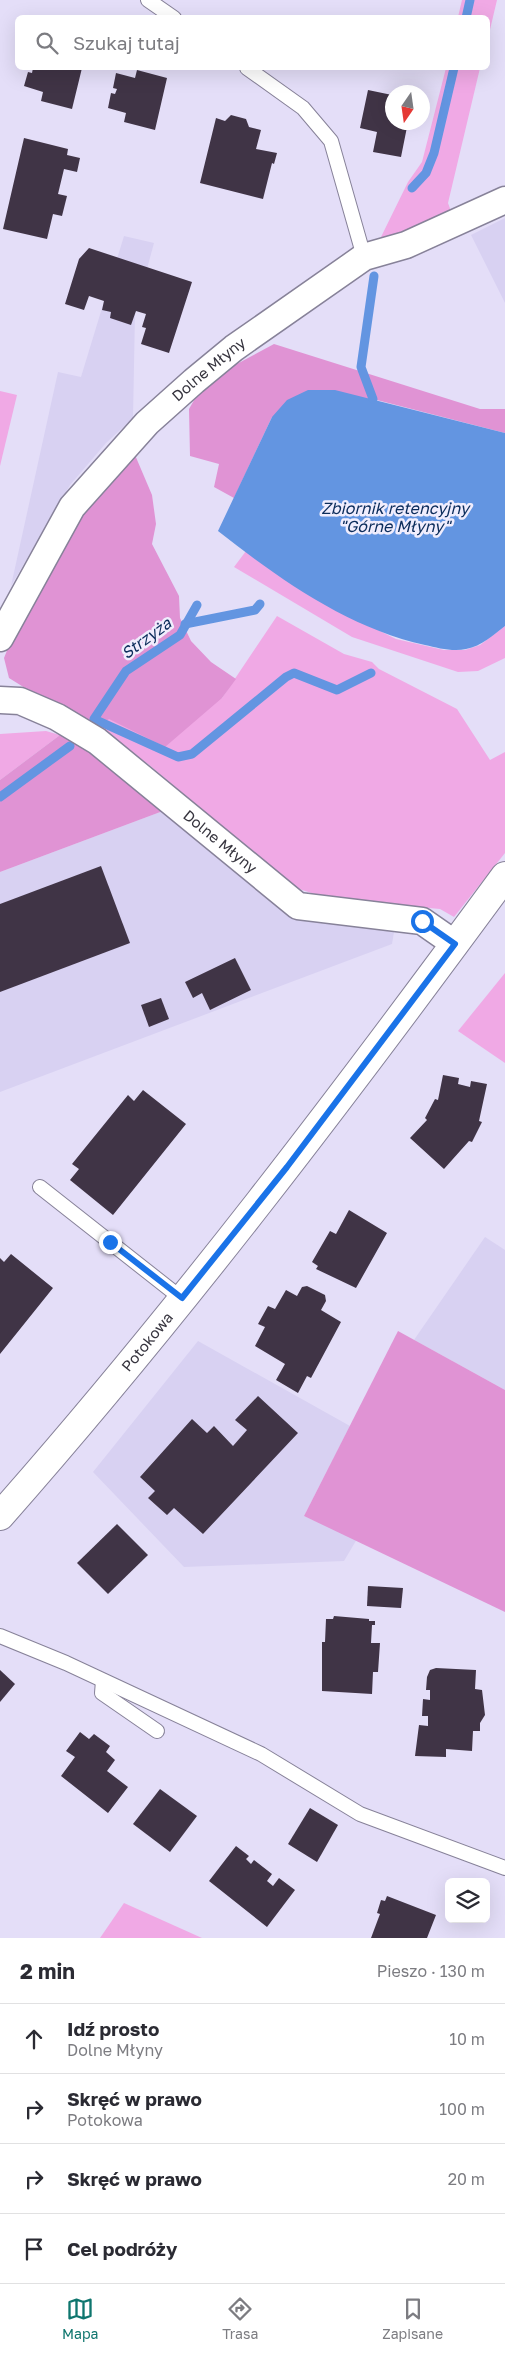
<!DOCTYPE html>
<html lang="pl">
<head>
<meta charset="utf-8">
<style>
  :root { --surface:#fff; --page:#f7f7f7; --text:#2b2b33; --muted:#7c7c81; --line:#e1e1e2; --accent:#0f766e }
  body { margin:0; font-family:"Golos Text",sans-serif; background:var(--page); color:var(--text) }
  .controls { position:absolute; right:15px; bottom:15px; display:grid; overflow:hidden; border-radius:8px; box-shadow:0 5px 20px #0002 }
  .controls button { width:45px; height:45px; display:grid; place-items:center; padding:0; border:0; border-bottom:1px solid var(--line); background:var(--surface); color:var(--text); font:25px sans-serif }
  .compass { position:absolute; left:385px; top:85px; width:45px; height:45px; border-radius:50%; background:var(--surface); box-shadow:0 5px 20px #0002; rotate:193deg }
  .stop { position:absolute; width:15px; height:15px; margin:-11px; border:4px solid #1a73e8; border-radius:50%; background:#fff }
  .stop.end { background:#1a73e8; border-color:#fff; box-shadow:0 1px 5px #0008 }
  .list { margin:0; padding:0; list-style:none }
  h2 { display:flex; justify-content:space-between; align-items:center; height:65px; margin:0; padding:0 20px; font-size:21px }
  h2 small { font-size:16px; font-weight:400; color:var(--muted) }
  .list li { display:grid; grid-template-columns:32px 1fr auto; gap:15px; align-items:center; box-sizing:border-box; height:70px; padding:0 20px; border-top:1px solid var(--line) }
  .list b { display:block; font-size:19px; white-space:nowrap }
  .list p { margin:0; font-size:16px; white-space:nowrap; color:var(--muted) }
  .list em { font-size:16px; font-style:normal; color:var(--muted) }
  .icon { flex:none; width:28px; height:28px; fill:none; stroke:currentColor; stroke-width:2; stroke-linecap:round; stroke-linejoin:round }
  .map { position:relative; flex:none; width:505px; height:1938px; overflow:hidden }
  .search { position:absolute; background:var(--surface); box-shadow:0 5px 20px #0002; left:15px; right:15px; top:15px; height:55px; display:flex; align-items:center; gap:12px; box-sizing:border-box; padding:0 18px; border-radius:8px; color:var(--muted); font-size:19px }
  .sheet { height:345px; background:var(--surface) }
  nav { display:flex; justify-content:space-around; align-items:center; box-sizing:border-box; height:70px; border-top:1px solid var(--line); background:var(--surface); font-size:14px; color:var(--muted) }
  nav a { display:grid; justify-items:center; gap:2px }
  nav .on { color:var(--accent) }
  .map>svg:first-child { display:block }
  .built { fill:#d8d1f2 }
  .green { fill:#f0a9e5 }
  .forest { fill:#e093d4 }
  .water { fill:#6395e1 }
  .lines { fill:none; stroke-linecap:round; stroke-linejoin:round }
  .stream { stroke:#6395e1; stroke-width:9 }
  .building { fill:#403446 }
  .service-casing { stroke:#878299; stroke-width:16 }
  .minor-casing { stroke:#878299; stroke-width:29 }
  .tertiary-casing { stroke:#878299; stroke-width:30 }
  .service { stroke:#fff; stroke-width:14 }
  .minor { stroke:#fff; stroke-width:26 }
  .tertiary { stroke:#fff; stroke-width:28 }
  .route { stroke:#1a73e8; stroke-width:6 }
  .labels { text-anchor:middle; stroke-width:5; stroke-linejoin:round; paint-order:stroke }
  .street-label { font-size:15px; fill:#36343e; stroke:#f0edfd }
  .water-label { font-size:16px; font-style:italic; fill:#0b2c5b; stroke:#f0edfd }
</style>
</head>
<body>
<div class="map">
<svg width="505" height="1938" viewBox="0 0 505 1938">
  <rect width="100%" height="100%" fill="#e4def8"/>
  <g class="built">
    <polygon points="505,218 505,303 471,235"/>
    <polygon points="124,236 154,243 135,313 133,418 106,443 70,485 11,586 58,372 81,377"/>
    <polygon points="163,811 278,903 395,926 392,944 0,1092 0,872"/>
    <polygon points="485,1237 505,1250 505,1390 414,1340"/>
    <polygon points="198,1341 350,1426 304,1516 357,1539 344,1561 184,1567 93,1472"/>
  </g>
  <g class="green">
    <polygon points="462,0 497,0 488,38 488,18 458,17"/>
    <polygon points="446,68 480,68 448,203 452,214 390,237 381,237 408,182 422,162"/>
    <polygon points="0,391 17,395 0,466"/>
    <polygon points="246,551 312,597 396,639 444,650 465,650 480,645 505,626 505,658 478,671 458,672 352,637 234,567"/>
    <polygon points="277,616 344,654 372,662 379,669 457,709 490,760 505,752 505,853 454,917 440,909 330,899 293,887 148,764 94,729 108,718 222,698"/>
    <polygon points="46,731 60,735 0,780 0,734"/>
    <polygon points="505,973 505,1063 458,1031"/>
    <polygon points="124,1903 202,1938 100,1938"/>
  </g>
  <g class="forest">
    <polygon points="274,344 480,409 505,409 505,433 373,399 272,417 234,498 214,487 219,464 190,456 189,409 205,381"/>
    <polygon points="135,455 152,495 156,524 152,544 179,596 180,618 191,641 211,662 236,679 222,698 165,747 109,719 94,729 62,711 9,678 4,658 14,633 90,502"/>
    <polygon points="60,735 86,750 163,811 0,872 0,780"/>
    <polygon points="398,1331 505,1390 505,1612 304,1516"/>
  </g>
  <path class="water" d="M308,390h27l170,43v193c-12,9 -23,20 -39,23 -13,3 -28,-1 -41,-4 -77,-17 -146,-66 -207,-114l54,-114 15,-17z"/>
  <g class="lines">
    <g class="stream">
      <polyline points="466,18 470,0"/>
      <polyline points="412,188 426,173 434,153 454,68"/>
      <polyline points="373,399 361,367 374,276"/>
      <polyline points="197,605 180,635 126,671 94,719 178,757 192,754 286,677 294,673 337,690 371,673"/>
      <polyline points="185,624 255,610 260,604"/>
      <polyline points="0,797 70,746"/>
    </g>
  </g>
  <g class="building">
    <polygon points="33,68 82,68 72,109 41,101 43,92 24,86 28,72 32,73"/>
    <polygon points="137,70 167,78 155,130 124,122 126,113 108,108 111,93 115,94 117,89 113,88 116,73 135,78"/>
    <polygon points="368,90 392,95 392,122 408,122 401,157 373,152 377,132 360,128"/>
    <polygon points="231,115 246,119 249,127 261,130 256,149 277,153 274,164 272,163 263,199 200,183 216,118 225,121"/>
    <polygon points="24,138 68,149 67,155 80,158 77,172 64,169 58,194 67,196 62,216 53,214 47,239 3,229"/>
    <polygon points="89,248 192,282 169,353 141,344 146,328 142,327 146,314 136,311 131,325 110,318 111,312 102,310 104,301 89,296 84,310 65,304 79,259"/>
    <polygon points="101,866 130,943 0,992 0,904"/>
    <polygon points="235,958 251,990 210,1010 202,993 193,998 185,982"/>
    <polygon points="161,998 169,1019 149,1027 141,1005"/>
    <polygon points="443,1075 459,1078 458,1084 470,1087 471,1081 487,1084 479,1121 482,1122 472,1142 469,1141 444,1169 410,1138 427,1120 425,1118 435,1099 438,1100"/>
    <polygon points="143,1090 186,1124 113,1215 70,1180 79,1169 72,1164 128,1095 134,1101"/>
    <polygon points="349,1210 387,1233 356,1288 316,1269 318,1266 312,1262 330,1231 336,1234"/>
    <polygon points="11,1254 53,1288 0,1354 0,1258 4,1262"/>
    <polygon points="307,1286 325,1295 326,1301 321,1310 341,1322 311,1378 307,1376 298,1393 276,1380 285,1364 255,1346 265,1327 258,1324 268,1306 275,1309 286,1290 297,1296 302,1287"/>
    <polygon points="258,1396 298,1433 203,1534 174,1508 167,1515 148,1498 155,1491 140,1477 192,1419 207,1433 214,1426 233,1446 247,1430 235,1420"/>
    <polygon points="117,1524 148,1555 108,1594 77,1563"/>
    <polygon points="368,1586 403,1588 401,1608 367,1606"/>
    <polygon points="334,1616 369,1619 369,1621 375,1621 375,1625 372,1625 371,1643 380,1643 378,1672 373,1672 372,1694 322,1691 322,1642 325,1642 326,1619 333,1619"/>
    <polygon points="436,1668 476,1670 475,1689 482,1690 485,1715 480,1723 480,1731 473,1731 472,1751 446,1749 446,1757 415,1756 419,1725 428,1726 428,1716 422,1716 423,1699 430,1700 430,1690 426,1690 427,1677 430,1670"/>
    <polygon points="0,1670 15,1684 0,1702"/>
    <polygon points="80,1732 89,1739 94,1734 110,1746 106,1752 115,1760 107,1771 128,1787 108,1813 61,1776 75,1757 66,1751"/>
    <polygon points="160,1789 197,1816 170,1852 133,1824"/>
    <polygon points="310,1808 338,1825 317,1862 288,1844"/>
    <polygon points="236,1846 249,1856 246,1859 251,1864 254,1860 272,1874 267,1881 273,1886 279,1878 295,1890 267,1927 209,1881"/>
    <polygon points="387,1896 436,1915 427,1938 371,1938 380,1914 377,1913 381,1900 385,1901"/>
  </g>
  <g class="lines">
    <g class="service-casing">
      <g id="service">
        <polyline points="148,0 174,18"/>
        <polyline points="247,68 303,108 331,141 364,257"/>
        <polyline points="40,1187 181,1298"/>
        <polyline points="0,1636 66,1663 261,1754 360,1814 505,1868"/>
        <polyline points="103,1681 102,1693 157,1731"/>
      </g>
    </g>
    <g class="minor-casing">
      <g id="minor">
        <path id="s1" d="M0,638l72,-131 75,-84 47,-42 40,-33 130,-91 42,-12 99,-45"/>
        <path id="s2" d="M0,700l20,1 37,16 40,24 201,165 124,15 33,23"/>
      </g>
    </g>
    <g class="tertiary-casing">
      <g id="tertiary">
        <path id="s3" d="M0,1516c180,-204 344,-421 505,-640"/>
      </g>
    </g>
    <use href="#service" class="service"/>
    <use href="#minor" class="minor"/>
    <use href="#tertiary" class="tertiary"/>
  </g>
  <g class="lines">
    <polyline class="route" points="110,1242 182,1298 287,1167 455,944 422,921"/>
  </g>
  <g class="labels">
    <g class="street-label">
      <text dy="5" stroke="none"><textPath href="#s1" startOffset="344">Dolne Młyny</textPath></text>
      <text dy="5" stroke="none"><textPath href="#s2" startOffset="266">Dolne Młyny</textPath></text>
      <text dy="5" stroke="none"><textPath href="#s3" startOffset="228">Potokowa</textPath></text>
    </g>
    <g class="water-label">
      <text x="395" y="514">Zbiornik retencyjny<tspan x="395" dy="18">"Górne Młyny"</tspan></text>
      <text transform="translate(146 638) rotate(-36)" y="6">Strzyża</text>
    </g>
  </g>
</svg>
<div class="controls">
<button><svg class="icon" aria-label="layers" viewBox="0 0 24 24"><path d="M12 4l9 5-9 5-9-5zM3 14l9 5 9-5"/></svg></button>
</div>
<svg class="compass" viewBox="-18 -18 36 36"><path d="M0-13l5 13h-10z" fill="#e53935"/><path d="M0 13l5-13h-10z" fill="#7c7c81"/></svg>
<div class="stop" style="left:422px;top:921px"></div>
<div class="stop end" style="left:110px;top:1242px"></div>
<div class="search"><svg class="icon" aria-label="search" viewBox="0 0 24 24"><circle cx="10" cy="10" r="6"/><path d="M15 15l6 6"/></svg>Szukaj tutaj</div>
</div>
<section class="sheet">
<h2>2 min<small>Pieszo · 130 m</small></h2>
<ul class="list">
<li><svg class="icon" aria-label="ahead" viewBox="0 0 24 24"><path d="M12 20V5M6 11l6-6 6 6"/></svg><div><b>Idź prosto</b><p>Dolne Młyny</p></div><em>10 m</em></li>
<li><svg class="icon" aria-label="right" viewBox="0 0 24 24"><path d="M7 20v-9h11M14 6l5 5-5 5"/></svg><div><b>Skręć w prawo</b><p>Potokowa</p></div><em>100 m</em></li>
<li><svg class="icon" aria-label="right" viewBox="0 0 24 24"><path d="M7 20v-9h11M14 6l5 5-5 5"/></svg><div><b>Skręć w prawo</b></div><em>20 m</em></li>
<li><svg class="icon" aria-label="arrive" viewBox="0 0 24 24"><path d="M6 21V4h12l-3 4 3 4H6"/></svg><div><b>Cel podróży</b></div></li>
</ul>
</section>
<nav>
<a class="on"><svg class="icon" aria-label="map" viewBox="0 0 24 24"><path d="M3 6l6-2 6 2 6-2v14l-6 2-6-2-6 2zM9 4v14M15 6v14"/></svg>Mapa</a>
<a><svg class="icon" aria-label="directions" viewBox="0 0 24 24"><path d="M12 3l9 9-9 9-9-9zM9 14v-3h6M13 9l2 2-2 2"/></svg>Trasa</a>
<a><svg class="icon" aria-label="saved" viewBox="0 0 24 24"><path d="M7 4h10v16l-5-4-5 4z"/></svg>Zapisane</a>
</nav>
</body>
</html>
